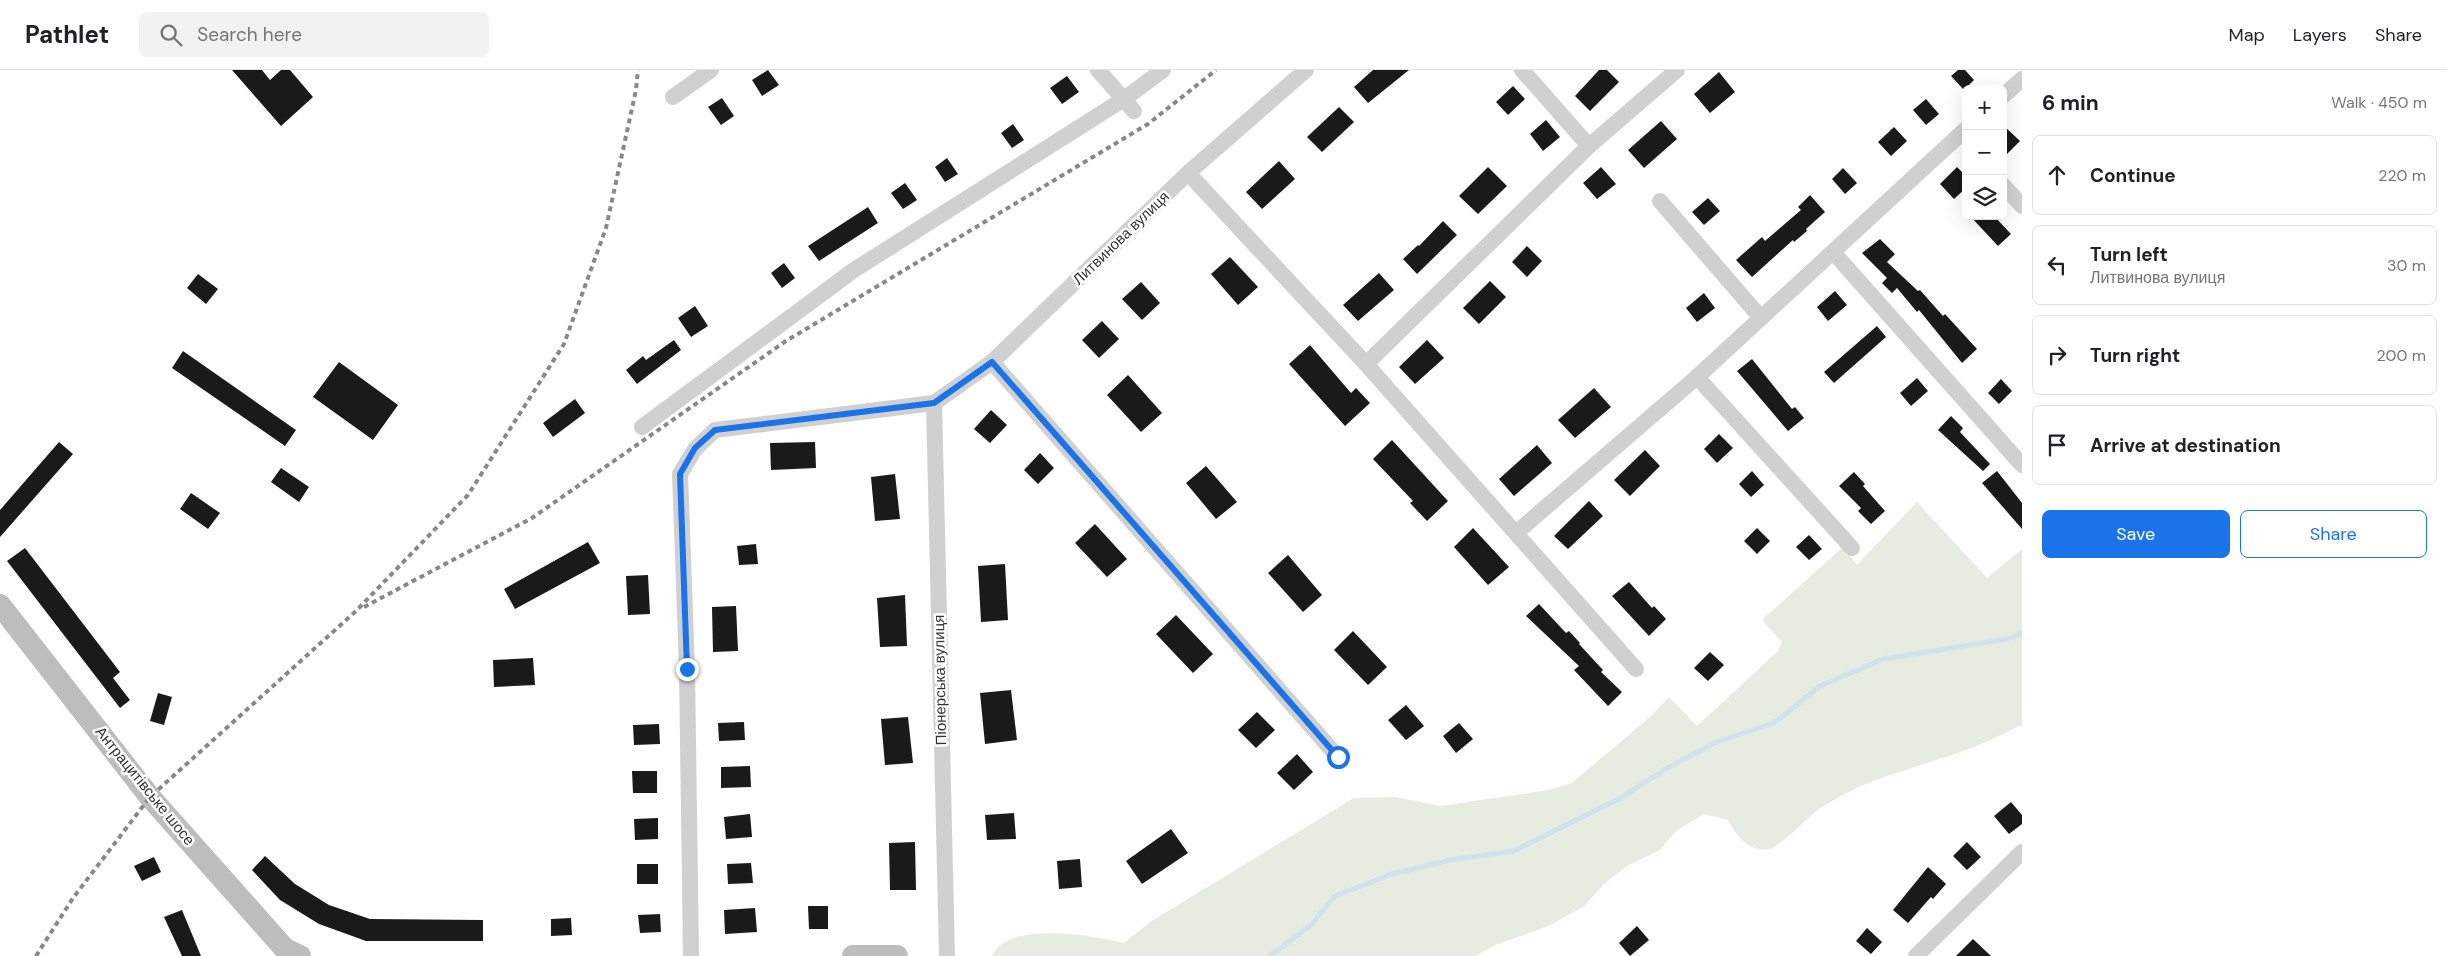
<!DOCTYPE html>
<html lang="en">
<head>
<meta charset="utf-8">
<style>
  :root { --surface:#fff; --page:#f2f2f2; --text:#202124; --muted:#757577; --line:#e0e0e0; --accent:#1a73e8 }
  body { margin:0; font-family:"DM Sans",sans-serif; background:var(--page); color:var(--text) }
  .controls { position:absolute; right:15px; top:15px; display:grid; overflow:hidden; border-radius:8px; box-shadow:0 5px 20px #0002 }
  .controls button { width:45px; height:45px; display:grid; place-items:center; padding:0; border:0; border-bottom:1px solid var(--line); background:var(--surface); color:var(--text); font:25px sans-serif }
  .stop { position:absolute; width:15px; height:15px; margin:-11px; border:4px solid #1a73e8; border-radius:50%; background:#fff }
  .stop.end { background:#1a73e8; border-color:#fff; box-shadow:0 1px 5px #0008 }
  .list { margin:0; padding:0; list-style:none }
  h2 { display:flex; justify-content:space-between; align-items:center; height:65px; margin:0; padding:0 20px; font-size:21px }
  h2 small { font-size:16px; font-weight:400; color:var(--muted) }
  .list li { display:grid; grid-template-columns:32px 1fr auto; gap:15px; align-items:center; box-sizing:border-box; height:80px; margin:0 10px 10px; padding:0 10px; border:1px solid var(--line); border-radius:8px }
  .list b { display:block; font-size:19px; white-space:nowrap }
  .list p { margin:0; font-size:16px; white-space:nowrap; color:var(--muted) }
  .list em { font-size:16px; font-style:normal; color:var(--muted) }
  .actions { display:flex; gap:10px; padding:15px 20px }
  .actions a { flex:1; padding:11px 0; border:1px solid var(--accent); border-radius:8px; text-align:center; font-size:18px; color:var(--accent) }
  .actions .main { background:var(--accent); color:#fff }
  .icon { flex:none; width:28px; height:28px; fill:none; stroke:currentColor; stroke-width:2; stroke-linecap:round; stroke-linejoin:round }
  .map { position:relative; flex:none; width:2022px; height:886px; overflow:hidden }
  header { display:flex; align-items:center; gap:30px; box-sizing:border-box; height:70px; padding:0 25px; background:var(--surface); border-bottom:1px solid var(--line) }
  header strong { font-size:24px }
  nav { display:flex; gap:28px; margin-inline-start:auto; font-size:18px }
  .search { width:350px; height:45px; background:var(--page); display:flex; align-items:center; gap:12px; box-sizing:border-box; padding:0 18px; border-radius:8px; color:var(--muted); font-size:19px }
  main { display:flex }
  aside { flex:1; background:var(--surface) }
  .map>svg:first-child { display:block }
  .green { fill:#e6ecdf }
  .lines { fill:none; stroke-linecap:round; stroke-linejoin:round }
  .stream { stroke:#cfe2ee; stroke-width:5 }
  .building { fill:#1a1a1a }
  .street { stroke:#d0d0d0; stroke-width:16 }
  .secondary { stroke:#bdbdbd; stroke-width:22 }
  .rail { stroke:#888; stroke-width:4; stroke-dasharray:5 4; stroke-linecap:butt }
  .route { stroke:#1a73e8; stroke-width:6 }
  .labels { text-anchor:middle; stroke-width:5; stroke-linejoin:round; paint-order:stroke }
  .street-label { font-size:15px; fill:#333; stroke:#fff }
</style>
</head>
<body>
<header>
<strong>Pathlet</strong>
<div class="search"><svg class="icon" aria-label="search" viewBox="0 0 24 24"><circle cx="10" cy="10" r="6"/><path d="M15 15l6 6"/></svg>Search here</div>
<nav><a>Map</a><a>Layers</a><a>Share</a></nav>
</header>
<main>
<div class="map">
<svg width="2022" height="886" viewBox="0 0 2022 886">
  <rect width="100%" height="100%" fill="#fff"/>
  <path class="green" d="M1917,432l70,76 35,-29v176c-16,7 -32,16 -48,22 -52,20 -105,29 -152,60 -14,9 -39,38 -53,42 -20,4 -33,-14 -41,-29l-24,-6 -28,17 -16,19 -33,16 -23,18 -21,23 -35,19 -50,18 -23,12h-483c16,-36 101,-20 132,-13l26,-21 204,-124 42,-1 44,9 109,-16 23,-7 79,-67 18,-19 28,29 81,-75 4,-9 -20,-22 81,-73 14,18z"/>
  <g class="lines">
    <polyline class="stream" points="1270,886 1311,855 1335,826 1392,804 1450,790 1513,781 1619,729 1667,698 1717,672 1774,653 1820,616 1883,589 2007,569 2022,563"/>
  </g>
  <g class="building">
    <polygon points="232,0 262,0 270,10 281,0 290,0 313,27 281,56"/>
    <polygon points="768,0 779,15 762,26 752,10"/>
    <polygon points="1373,0 1409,0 1368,33 1354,17"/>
    <polygon points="1599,0 1607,0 1619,12 1590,41 1575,26"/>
    <polygon points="1958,0 1965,0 1974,10 1964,20 1951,6"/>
    <polygon points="1719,2 1735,22 1710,43 1694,24"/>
    <polygon points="1067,6 1079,22 1062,34 1050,18"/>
    <polygon points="1513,16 1525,29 1508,45 1496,32"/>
    <polygon points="722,28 734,46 721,55 708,37"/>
    <polygon points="1926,29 1939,44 1926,55 1913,40"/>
    <polygon points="1339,37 1354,52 1322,82 1307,67"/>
    <polygon points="1546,50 1560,67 1543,81 1530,64"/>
    <polygon points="1661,51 1677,69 1644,98 1628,80"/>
    <polygon points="1013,54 1024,70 1012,78 1001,63"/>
    <polygon points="2003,55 2020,71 2003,88"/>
    <polygon points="1894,57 1907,71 1891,86 1878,72"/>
    <polygon points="947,88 958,104 945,112 935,97"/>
    <polygon points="1279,91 1295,109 1262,139 1246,122"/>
    <polygon points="1488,97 1507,116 1478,144 1459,126"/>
    <polygon points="1601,97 1616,114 1597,129 1583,113"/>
    <polygon points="1957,97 1966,106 1966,118 1954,129 1940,114"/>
    <polygon points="1843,98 1857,113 1845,124 1832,109"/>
    <polygon points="905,113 917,130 903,139 891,123"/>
    <polygon points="1810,125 1825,142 1806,159 1807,161 1794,172 1793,170 1752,207 1736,190 1762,167 1765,171 1801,140 1798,137"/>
    <polygon points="1708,128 1720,141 1704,155 1692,142"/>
    <polygon points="868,137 878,153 819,191 808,176"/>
    <polygon points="1970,146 1994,146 2011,164 1998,176"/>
    <polygon points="1443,151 1457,165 1417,204 1403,189 1418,175 1419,176"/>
    <polygon points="1880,169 1895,184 1887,192 1918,221 1920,220 1943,246 1945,244 1977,279 1962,293 1919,240 1917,242 1897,218 1892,223 1882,213 1887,208 1862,183"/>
    <polygon points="1527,176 1542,191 1527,207 1512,192"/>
    <polygon points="1230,187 1258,217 1238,235 1211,204"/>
    <polygon points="784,193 795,208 782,218 771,203"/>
    <polygon points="1379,203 1394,220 1358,251 1343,235"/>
    <polygon points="198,204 218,219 206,234 187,218"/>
    <polygon points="1490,211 1506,227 1479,254 1463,238"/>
    <polygon points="1141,212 1160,233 1142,250 1122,229"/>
    <polygon points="1835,221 1847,235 1828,251 1817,237"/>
    <polygon points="1704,223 1715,238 1697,252 1686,238"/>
    <polygon points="695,236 708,256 691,267 678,248"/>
    <polygon points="1102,251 1119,269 1099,288 1082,270"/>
    <polygon points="1877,256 1886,267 1834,313 1824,302"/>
    <polygon points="674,270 681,280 637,314 626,300 643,286 646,290"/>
    <polygon points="1427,270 1444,288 1415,314 1399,297"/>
    <polygon points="1310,275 1351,323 1356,318 1370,333 1345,356 1289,294"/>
    <polygon points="183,281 296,360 285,376 172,298"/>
    <polygon points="1752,289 1792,339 1795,337 1804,348 1788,361 1737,301"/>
    <polygon points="339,292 398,335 373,370 313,327"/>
    <polygon points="1128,305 1162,343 1141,362 1107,325"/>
    <polygon points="1917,308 1928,321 1911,336 1900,323"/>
    <polygon points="2001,309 2012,321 1999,334 1988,323"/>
    <polygon points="1594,318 1611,337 1575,368 1558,350"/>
    <polygon points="575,329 585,343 553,367 543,353"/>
    <polygon points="991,340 1007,355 990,373 974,359"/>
    <polygon points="1951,346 1963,358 1960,362 1990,394 1983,401 1938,360"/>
    <polygon points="1719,364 1733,378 1717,393 1704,379"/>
    <polygon points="1392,370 1448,431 1427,451 1410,433 1413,431 1373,389"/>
    <polygon points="59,372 73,384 0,467 0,440"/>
    <polygon points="815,372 816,398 771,400 770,373"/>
    <polygon points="1537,375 1552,393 1514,426 1499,409"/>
    <polygon points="1645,380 1660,396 1630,426 1614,410"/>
    <polygon points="1040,383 1054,398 1038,414 1024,400"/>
    <polygon points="1206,396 1237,432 1216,449 1186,413"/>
    <polygon points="281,398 309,417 299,432 271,412"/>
    <polygon points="1752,401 1764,415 1751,427 1739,414"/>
    <polygon points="1997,401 2022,433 2022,459 1982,413"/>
    <polygon points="1854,402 1865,414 1863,416 1885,441 1871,454 1858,441 1861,438 1839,416"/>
    <polygon points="895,404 900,449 875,451 871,407"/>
    <polygon points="191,423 220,443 208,459 180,439"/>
    <polygon points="1589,431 1603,446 1568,479 1554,466"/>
    <polygon points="1095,454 1127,489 1107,507 1075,473"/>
    <polygon points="1473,458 1509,497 1488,515 1454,477"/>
    <polygon points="1757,458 1770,471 1757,484 1744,471"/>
    <polygon points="1809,465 1822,479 1809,490 1796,477"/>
    <polygon points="588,472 600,493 515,539 504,519"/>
    <polygon points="756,474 758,494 739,495 737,476"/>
    <polygon points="25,478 120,602 113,608 130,630 120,638 7,491"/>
    <polygon points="1288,485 1322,525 1303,542 1268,503"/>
    <polygon points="1005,494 1008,550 981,552 978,496"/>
    <polygon points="648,505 650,544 628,545 626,506"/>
    <polygon points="1629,512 1652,538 1654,536 1666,549 1649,566 1612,526"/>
    <polygon points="905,525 907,576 880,577 877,528"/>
    <polygon points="1539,534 1566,563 1569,561 1580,573 1579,574 1603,600 1601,602 1622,622 1608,636 1574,600 1579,596 1526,546"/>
    <polygon points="736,536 738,581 713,582 712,537"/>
    <polygon points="1176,545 1213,584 1193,603 1156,564"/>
    <polygon points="1353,561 1387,597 1368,615 1334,580"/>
    <polygon points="1710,582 1724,595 1708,611 1694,598"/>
    <polygon points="533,588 535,615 494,617 493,590"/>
    <polygon points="1011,620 1017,670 985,674 980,623"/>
    <polygon points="158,623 172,627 164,655 150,651"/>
    <polygon points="1406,635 1424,656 1406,670 1388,650"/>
    <polygon points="1257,642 1275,660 1256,678 1238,660"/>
    <polygon points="908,647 913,693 885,695 881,649"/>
    <polygon points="744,652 745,670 719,671 718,653"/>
    <polygon points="1459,653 1473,669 1456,683 1443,666"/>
    <polygon points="659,654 660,674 634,675 633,655"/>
    <polygon points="1297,684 1313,702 1294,720 1277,703"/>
    <polygon points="750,696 751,717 721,718 721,697"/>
    <polygon points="632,701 657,701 657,723 633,723"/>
    <polygon points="2011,732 2022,745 2022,754 2009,764 1994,746"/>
    <polygon points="1014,743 1016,769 987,770 985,745"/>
    <polygon points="750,744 752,767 726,769 724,747"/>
    <polygon points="658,748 658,769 635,770 634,749"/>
    <polygon points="1171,759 1188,783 1142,814 1126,791"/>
    <polygon points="915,772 916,820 890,820 889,773"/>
    <polygon points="1967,772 1981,787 1967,800 1953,786"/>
    <polygon points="265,786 295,814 329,835 370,849 483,850 483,871 366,871 319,854 280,830 252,800"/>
    <polygon points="154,787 161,802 142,811 134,796"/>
    <polygon points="1080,789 1082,817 1059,819 1057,791"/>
    <polygon points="751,793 753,813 728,814 727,794"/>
    <rect x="637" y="794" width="21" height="20"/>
    <polygon points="1928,797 1946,814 1933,829 1931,827 1908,853 1893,840"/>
    <polygon points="808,836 828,836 828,859 809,859"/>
    <polygon points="755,838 757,862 725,864 724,840"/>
    <polygon points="182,840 201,886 182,886 164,847"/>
    <polygon points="660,844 661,862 640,863 638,845"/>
    <polygon points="571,848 572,865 551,866 551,849"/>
    <polygon points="1637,856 1649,870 1630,886 1619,873"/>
    <polygon points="1867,858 1882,872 1871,884 1856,871"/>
    <polygon points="1973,869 1991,886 1956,886"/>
  </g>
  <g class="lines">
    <g class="street">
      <polyline points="1098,0 1134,41"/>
      <polyline points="1522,0 1589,76"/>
      <polyline points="2003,26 2022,9"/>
      <polyline points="673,27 711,0"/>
      <polyline points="1188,103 1366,294 1636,599"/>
      <polyline points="2003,115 2022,136"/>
      <polyline points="1660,131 1761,248"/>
      <polyline points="1833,182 2022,395"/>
      <polyline points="992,292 1338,687"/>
      <polyline points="1366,294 1589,76 1677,0"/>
      <polyline points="1697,307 1852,478"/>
      <polyline points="934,333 947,886"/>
      <polyline points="642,357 854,200 1124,29 1163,0"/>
      <polyline points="1517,462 1697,307 1966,59"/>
      <polyline points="691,886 687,599 680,404 695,379 715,360 934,333 992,292 1188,103 1306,0"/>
      <polyline points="1916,886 2022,782"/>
    </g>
    <g class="secondary">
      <polyline points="0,535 150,727 285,879 300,886"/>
      <polyline points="853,886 897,886"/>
    </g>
    <g class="rail">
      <polyline points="364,537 532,448 786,271 1148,54 1216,0"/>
      <polyline points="36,886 73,828 150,727 355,542 468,425 564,274 606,158 636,20 638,0"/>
    </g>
  </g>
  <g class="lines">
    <polyline class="route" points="687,599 680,404 695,378 715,360 934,333 992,292 1338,687"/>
  </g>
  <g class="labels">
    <g class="street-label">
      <text transform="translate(1121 168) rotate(-44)" y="5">Литвинова вулиця</text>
      <text transform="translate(940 610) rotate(-91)" y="5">Піонерська вулиця</text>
      <text transform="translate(145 716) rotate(51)" y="5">Антрацитівське шосе</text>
    </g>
  </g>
</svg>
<div class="controls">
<button>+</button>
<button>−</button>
<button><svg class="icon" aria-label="layers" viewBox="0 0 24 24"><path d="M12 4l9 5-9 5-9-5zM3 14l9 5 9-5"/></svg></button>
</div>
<div class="stop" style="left:1338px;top:687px"></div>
<div class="stop end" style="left:687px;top:599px"></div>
</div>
<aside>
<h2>6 min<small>Walk · 450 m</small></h2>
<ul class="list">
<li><svg class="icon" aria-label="ahead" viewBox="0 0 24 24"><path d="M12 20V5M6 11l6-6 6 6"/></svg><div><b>Continue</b></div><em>220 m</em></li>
<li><svg class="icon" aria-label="left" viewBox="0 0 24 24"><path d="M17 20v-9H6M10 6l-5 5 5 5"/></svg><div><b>Turn left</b><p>Литвинова вулиця</p></div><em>30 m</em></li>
<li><svg class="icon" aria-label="right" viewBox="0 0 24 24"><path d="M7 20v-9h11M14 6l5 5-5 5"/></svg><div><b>Turn right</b></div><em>200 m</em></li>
<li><svg class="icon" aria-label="arrive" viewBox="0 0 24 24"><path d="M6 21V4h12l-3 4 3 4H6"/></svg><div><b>Arrive at destination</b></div></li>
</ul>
<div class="actions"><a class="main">Save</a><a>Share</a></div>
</aside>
</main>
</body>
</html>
